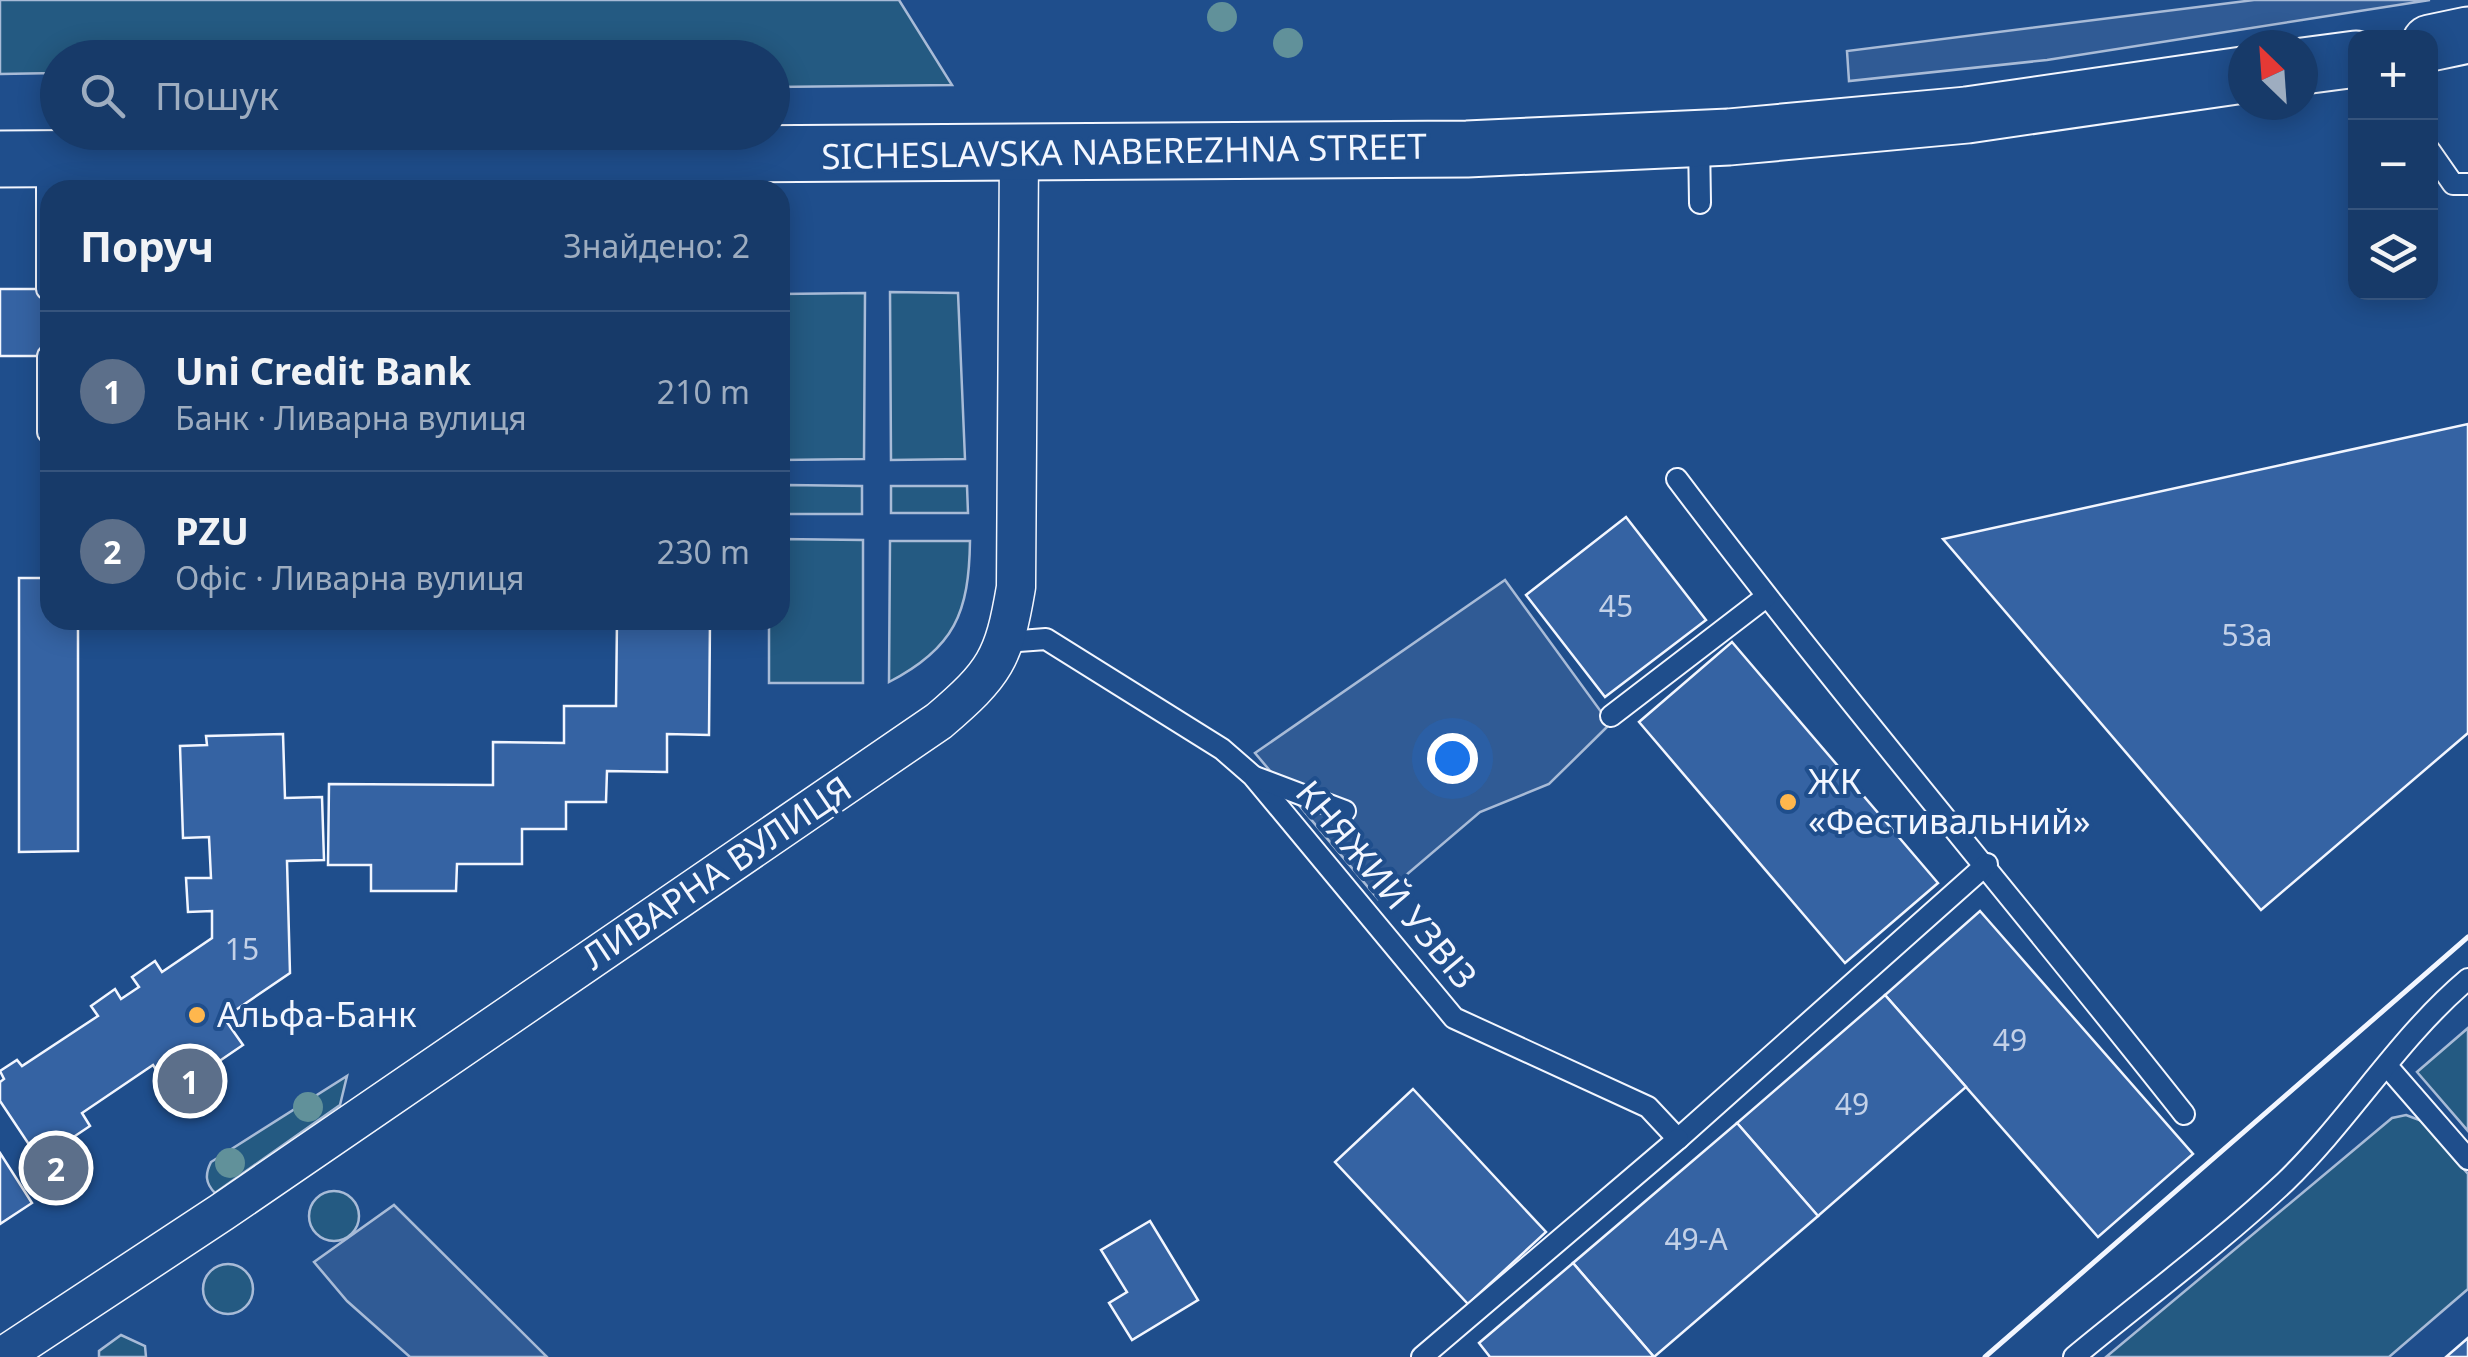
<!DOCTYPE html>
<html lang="uk">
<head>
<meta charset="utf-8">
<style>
  :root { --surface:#173a69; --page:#20416f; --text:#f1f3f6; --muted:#9eadc0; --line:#36547d; --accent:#8abfa5 }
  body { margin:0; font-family:"Noto Sans",sans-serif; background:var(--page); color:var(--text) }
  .controls { position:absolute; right:30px; top:30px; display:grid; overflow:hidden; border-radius:20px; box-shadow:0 5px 25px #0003 }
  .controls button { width:90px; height:90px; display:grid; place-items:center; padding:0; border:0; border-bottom:2px solid var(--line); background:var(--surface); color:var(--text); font:50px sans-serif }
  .compass { position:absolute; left:2228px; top:30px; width:90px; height:90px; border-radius:50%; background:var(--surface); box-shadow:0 5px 25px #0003; rotate:335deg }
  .you { position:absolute; left:1452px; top:758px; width:35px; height:35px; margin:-25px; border:8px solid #fff; border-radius:50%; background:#1a73e8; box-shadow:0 0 0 15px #1a73e833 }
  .badge { display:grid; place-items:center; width:65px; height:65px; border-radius:50%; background:var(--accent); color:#fff; font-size:32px; font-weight:700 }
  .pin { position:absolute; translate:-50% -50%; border:5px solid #fff; box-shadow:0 2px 10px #0006 }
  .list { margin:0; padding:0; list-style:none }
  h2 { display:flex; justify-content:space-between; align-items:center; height:130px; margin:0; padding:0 40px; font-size:42px }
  h2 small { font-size:32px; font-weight:400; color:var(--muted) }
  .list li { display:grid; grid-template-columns:65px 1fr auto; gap:30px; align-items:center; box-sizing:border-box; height:160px; padding:0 40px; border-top:2px solid var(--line) }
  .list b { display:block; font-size:38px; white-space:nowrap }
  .list p { margin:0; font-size:32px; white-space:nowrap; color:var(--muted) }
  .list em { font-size:32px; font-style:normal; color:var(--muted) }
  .icon { flex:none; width:55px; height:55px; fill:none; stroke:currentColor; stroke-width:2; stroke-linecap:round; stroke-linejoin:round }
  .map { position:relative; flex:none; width:2468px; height:1357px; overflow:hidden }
  .search { position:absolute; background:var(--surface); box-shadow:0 5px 25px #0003; left:40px; top:40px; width:750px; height:110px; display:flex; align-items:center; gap:25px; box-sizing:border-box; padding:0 35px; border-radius:55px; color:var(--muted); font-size:38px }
  .panel { position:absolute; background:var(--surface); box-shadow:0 5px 25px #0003; left:40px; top:180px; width:750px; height:450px; border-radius:30px }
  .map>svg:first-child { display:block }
  .green { fill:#245a82; stroke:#a8bbd7; stroke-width:2.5 }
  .parking { fill:#305b95; stroke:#a8bbd7; stroke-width:2.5 }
  .building { fill:#3563a3; stroke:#f2f6ff; stroke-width:2.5 }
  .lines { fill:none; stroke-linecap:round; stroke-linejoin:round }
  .service-casing { stroke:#f2f6ff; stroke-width:24 }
  .minor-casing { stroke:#f2f6ff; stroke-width:41 }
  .primary-casing { stroke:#f2f6ff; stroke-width:59 }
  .service { stroke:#1f4e8c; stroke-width:20 }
  .minor { stroke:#1f4e8c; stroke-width:38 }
  .primary { stroke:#1f4e8c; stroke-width:55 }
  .wall { stroke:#f2f6ff; stroke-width:5 }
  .tree { fill:#61919a }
  .poi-dot { fill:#ffb74d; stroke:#1f4e8c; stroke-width:4 }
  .labels { text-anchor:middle; stroke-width:8; stroke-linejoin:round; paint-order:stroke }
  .number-label { font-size:30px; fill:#c3d1e8 }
  .street-label { font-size:35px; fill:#f2f6ff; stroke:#1f4e8c }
  .poi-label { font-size:35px; fill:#f2f6ff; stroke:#1f4e8c; text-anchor:start }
</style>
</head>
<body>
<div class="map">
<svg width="2468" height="1357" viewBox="0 0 2468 1357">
  <rect width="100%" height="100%" fill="#1f4e8c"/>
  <g class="green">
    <polygon points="0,0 899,0 952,85 773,87 772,58 58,58 57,73 0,74"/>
    <polygon points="890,292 958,293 965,459 891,460"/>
    <polygon points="865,293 864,459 780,460 780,294"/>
    <polygon points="788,485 862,486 862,514 788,514"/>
    <polygon points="891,486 967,486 968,513 891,513"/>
    <polygon points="780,539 863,540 863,683 769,683 769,620 780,620"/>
    <path d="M890,541h80c-1,71 -15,107 -81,141z"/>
    <polygon points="2468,1028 2468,1131 2417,1072"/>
    <path d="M347,1076l-7,29 -125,88c-10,-10 -10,-19 -4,-31z"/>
    <polygon points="2406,1115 2422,1121 2468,1174 2468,1289 2389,1357 2106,1357 2392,1118"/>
    <circle cx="334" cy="1216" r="25"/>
    <circle cx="228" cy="1289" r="25"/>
    <polygon points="121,1335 145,1346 146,1357 99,1357 99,1351"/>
  </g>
  <g class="parking">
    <polygon points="2254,0 2430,0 2047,60 1849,81 1847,51"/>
    <polygon points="1505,580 1610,724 1549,784 1480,812 1378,899 1255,753"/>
    <polygon points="394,1205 547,1357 410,1357 347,1301 314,1262"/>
  </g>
  <g class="building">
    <rect x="0" y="289" width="50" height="67"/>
    <polygon points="2468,424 2468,733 2261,910 1943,539"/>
    <polygon points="1626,517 1706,620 1605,697 1526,595"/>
    <polygon points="19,578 50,578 50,620 78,620 78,851 19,852"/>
    <polygon points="617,620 710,620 709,735 667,734 667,772 607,771 606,802 566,802 566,829 522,829 522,864 457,864 456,891 371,891 371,865 328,865 329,784 493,785 493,742 564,743 564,706 616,706"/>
    <polygon points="1732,642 1938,883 1845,963 1639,722"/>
    <polygon points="283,734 285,798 322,797 324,860 287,861 290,973 224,1018 243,1045 190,1081 181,1068 163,1080 153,1065 82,1113 90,1126 72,1138 81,1151 48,1173 0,1101 0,1082 4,1079 0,1071 17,1060 22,1066 98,1016 91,1006 115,989 121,999 139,987 132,977 155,961 162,972 212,938 212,911 188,912 186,878 211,878 209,837 183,838 180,746 207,745 206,736"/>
    <polygon points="1980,911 2193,1154 2098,1237 1885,995"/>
    <polygon points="1885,995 1966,1087 1818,1216 1737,1123"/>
    <polygon points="1413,1089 1546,1232 1468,1304 1335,1162"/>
    <polygon points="1737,1123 1818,1216 1654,1357 1573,1263"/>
    <polygon points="0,1153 32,1203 0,1224"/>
    <polygon points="1150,1221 1198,1300 1132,1340 1109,1303 1127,1292 1101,1250"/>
    <polygon points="1573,1263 1654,1357 1490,1357 1479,1343"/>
    <polygon points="2468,1338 2468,1357 2446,1357"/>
  </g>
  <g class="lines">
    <g class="service-casing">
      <g id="service">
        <polyline points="1699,140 1700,203"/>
        <polyline points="2430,151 2453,184 2468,184"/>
        <polyline points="47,161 47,289"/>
        <polyline points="48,356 48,432"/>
        <path d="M1677,479c163,216 339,422 507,635"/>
        <polyline points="1007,642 1046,639 1222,749 1253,776 1454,1018 1648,1107 1678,1139 1987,864"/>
        <polyline points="1611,716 1766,597"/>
        <polyline points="1255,777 1345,811"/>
        <polyline points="2387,1066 2468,1159"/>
        <polyline points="1422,1357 1678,1139"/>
        <path d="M2074,1357c70,-58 145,-113 211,-175 66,-64 113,-144 183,-203"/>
      </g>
    </g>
    <g class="minor-casing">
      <path id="minor" d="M2,1357l220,-145 717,-491c56,-48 65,-62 77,-134l3,-433"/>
    </g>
    <g class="primary-casing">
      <g id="primary">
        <polyline points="2430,43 2468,35"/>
        <polyline points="2303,66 2356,59"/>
        <polyline points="0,159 1467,149 1729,137 1967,115 2243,75"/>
      </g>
    </g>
    <use href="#service" class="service"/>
    <use href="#minor" class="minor"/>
    <use href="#primary" class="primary"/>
    <polyline class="wall" points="1985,1357 2468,937"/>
  </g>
  <g class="tree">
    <circle cx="1222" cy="17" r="15"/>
    <circle cx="1288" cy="43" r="15"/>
    <circle cx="308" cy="1107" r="15"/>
    <circle cx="230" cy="1163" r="15"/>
  </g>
  <g class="poi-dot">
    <circle cx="1788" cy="802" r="10"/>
    <circle cx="197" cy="1015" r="10"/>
  </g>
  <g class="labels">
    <g class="number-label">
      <text x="1616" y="617">45</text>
      <text x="2247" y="646">53а</text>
      <text x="242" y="960">15</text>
      <text x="2010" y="1051">49</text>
      <text x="1852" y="1115">49</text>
      <text x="1696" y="1250">49-А</text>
    </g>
    <g class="street-label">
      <text transform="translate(1124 152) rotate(-1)" y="12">SICHESLAVSKA NABEREZHNA STREET</text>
      <text transform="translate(717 873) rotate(-34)" y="12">ЛИВАРНА ВУЛИЦЯ</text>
      <text transform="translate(1386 885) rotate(50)" y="12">КНЯЖИЙ УЗВІЗ</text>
    </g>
    <g class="poi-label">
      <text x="1808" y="794">ЖК<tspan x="1808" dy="40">«Фестивальний»</tspan></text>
      <text x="217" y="1027">Альфа-Банк</text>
    </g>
  </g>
</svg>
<div class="controls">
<button>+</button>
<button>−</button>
<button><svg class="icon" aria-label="layers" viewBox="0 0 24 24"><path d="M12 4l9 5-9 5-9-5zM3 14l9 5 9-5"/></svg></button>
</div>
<svg class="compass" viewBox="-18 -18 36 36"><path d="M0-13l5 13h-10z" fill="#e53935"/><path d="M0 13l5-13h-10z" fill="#9eadc0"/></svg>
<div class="you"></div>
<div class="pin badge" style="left:190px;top:1081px;background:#5c6f8a">1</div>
<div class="pin badge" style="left:56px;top:1168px;background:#5c6f8a">2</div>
<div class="search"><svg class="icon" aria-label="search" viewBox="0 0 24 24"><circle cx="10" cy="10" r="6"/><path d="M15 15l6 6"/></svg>Пошук</div>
<section class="panel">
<h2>Поруч<small>Знайдено: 2</small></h2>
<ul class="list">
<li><span class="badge" style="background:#5c6f8a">1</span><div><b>Uni Credit Bank</b><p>Банк · Ливарна вулиця</p></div><em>210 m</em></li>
<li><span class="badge" style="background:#5c6f8a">2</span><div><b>PZU</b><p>Офіс · Ливарна вулиця</p></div><em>230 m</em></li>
</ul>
</section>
</div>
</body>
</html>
